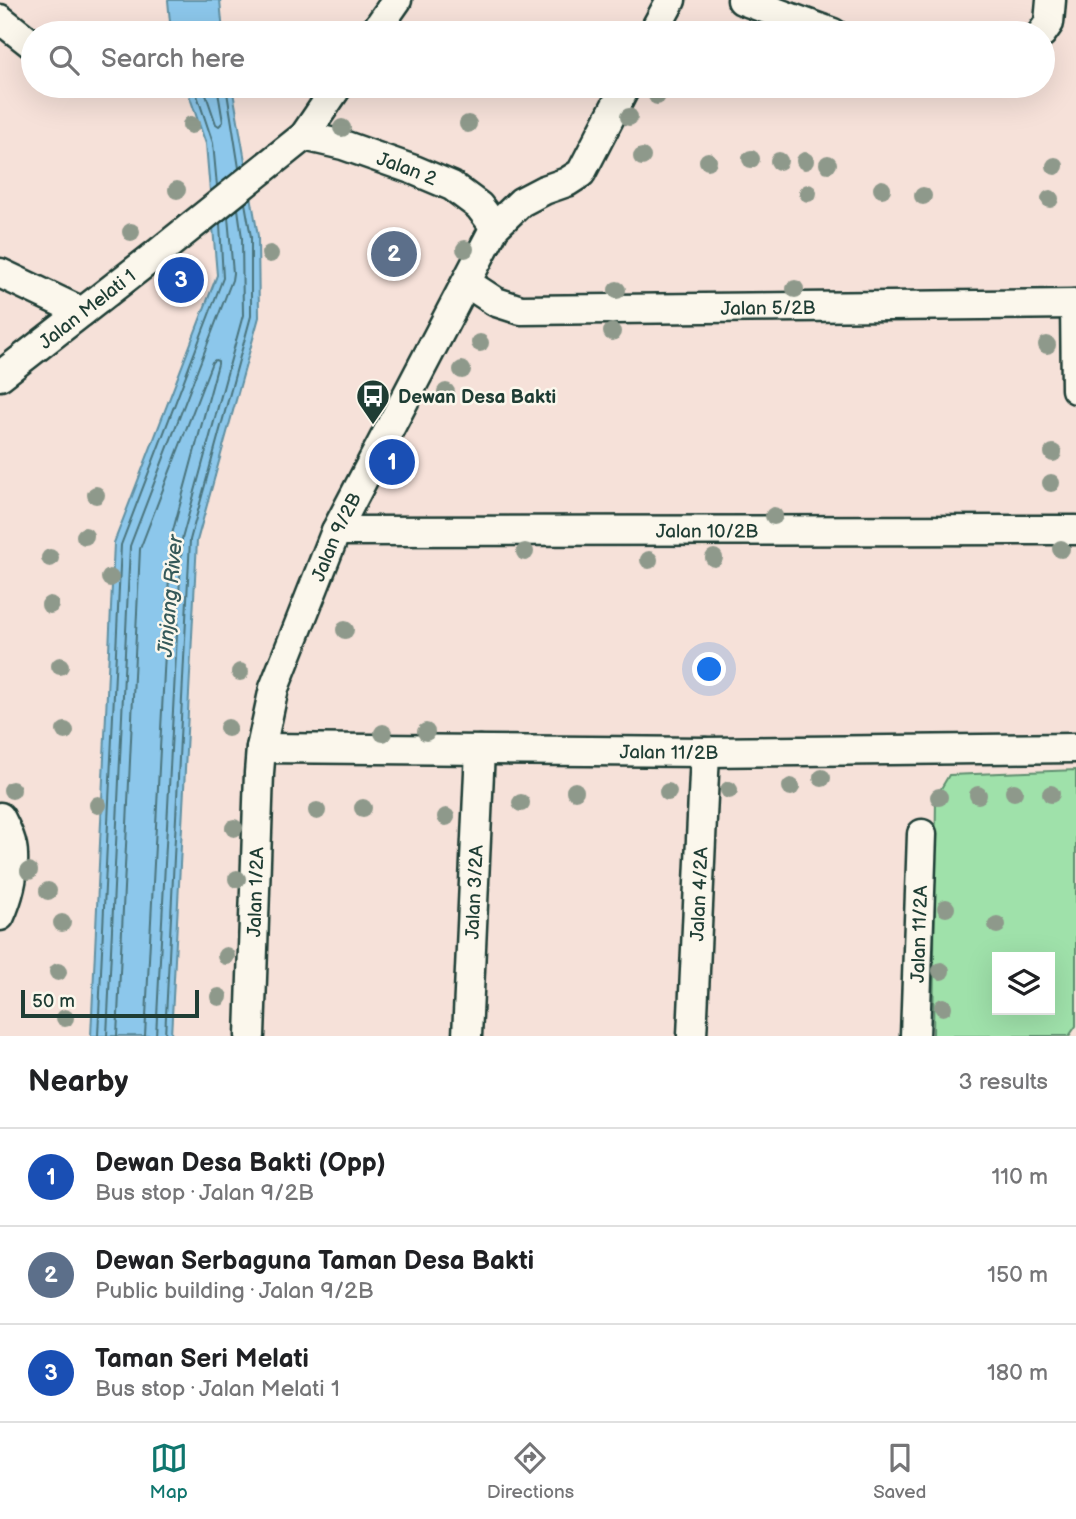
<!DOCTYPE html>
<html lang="en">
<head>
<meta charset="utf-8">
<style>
  :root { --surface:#fff; --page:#f6f6f6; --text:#202124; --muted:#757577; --line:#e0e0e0; --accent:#0f766e }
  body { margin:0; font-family:"Balsamiq Sans",sans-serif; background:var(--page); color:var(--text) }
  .controls { position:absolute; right:21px; bottom:21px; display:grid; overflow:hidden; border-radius:0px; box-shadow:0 7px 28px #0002 }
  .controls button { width:63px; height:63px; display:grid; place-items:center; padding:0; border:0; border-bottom:2px solid var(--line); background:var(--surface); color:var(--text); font:35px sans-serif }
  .scale { position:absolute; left:21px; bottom:18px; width:178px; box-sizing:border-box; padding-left:7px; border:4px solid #1f3d34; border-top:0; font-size:19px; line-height:24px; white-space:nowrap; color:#1f3d34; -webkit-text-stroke:5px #fbf7ec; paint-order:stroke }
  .you { position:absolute; left:710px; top:670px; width:24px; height:24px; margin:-18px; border:5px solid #fff; border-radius:50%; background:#1a73e8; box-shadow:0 0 0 10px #1a73e833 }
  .badge { display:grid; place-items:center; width:46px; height:46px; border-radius:50%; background:var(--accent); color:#fff; font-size:23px; font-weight:700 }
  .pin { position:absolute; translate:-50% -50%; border:4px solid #fff; box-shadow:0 2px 7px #0006 }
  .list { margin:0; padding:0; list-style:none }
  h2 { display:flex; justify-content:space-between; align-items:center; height:91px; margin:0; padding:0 28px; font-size:30px }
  h2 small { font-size:23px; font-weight:400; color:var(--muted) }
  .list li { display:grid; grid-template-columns:46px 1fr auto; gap:21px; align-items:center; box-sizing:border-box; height:98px; padding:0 28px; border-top:2px solid var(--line) }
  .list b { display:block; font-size:26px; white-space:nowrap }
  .list p { margin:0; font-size:23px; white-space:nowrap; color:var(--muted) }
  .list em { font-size:23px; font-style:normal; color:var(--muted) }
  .icon { flex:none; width:38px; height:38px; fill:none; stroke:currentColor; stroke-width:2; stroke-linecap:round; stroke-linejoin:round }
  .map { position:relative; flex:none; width:1076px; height:1036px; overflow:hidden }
  .search { position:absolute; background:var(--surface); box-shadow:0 7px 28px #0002; left:21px; right:21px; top:21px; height:77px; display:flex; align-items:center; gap:18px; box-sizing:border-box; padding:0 24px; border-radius:38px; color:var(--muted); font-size:26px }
  .sheet { height:385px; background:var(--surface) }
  nav { display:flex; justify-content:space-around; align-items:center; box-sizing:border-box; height:98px; border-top:2px solid var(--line); background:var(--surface); font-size:19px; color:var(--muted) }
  nav a { display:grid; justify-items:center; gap:4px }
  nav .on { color:var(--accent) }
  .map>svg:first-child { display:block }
  .green { fill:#9fe1aa; stroke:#5f8f6f; stroke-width:2; fill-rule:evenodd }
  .water { fill:#8cc7eb; stroke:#6090a2; stroke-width:2 }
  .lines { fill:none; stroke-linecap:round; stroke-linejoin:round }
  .shore { stroke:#4b747d; stroke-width:2 }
  .minor-casing { stroke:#1f3d34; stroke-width:33 }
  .minor { stroke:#fbf7ec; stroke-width:28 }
  .tree { fill:#8e998b }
  .labels { text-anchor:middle; stroke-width:5; stroke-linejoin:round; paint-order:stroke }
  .street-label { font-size:19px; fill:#1f3d34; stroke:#fbf7ec }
  .poi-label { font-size:19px; font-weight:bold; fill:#1f3d34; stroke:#fbf7ec; text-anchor:start }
  .water-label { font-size:21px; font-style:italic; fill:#355959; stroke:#fbf7ec }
</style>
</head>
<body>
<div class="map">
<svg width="1076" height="1036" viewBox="0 0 1076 1036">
  <rect width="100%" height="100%" fill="#f6e1d9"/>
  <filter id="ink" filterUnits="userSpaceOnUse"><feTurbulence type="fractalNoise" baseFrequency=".0143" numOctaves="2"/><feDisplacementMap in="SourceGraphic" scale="14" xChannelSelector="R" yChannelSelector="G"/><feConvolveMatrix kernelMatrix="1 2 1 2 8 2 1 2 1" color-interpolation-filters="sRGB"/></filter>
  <g filter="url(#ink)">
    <path class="green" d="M1076,770v256l-7,10h-136l3,-239 13,-22zM997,957h53v53h-53z"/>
    <g class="water">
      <polygon points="168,0 220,0 223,33 171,33"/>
      <polygon points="186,86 232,86 258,236 259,317 197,541 171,1036 91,1036 114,543 217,275 206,144"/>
    </g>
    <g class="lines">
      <g class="shore">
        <polyline points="194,86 213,143 217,186"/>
        <polyline points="203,86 216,124 219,126 223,122 217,86"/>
        <polyline points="226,86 239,168"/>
        <polyline points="98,1036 121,545 223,278 220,224"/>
        <polyline points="107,1036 130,546 232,280 233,273 228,217"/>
        <polyline points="117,1036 140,549 212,362 215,360 218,361 218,364 171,538 145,1036"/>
        <polyline points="156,1036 182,539 243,315 242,238 238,209"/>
        <polyline points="165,1036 190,540 251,316 251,237 245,203"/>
      </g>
      <g class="minor-casing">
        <g id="minor">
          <polyline points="742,0 833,33"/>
          <polyline points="0,19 33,45"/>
          <polyline points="374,33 397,0"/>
          <polyline points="653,33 671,0"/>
          <polyline points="1042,33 1049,23 1051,0"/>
          <path id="s1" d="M304,136l39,9 71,25 38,16 27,20 16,21"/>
          <polyline points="0,273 82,312"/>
          <path id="s2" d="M467,283l29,19 25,8 555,-6"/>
          <polyline points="1075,304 1076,389"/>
          <path id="s3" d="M0,376l158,-123 146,-117 34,-50"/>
          <path id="s4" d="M336,531l740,-1"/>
          <path id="s5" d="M261,748l444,4 371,-4"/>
          <path d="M0,817c6,12 13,25 13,38 1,20 -5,43 -13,61"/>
          <path id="s6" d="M250,1036l9,-263 2,-25 13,-60 62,-157 159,-304 26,-25 23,-12 23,-8 14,-9 45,-87"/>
          <path id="s7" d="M467,1036l13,-286"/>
          <path id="s8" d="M692,1036l13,-284"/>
          <path id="s9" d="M915,1036l7,-202"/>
        </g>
      </g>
      <use href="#minor" class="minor"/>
    </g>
    <g class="tree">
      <circle cx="657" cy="96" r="9"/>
      <circle cx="629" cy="117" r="9"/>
      <circle cx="468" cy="124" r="9"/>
      <circle cx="191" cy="125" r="9"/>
      <circle cx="342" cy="128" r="9"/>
      <circle cx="642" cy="157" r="9"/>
      <circle cx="751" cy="159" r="9"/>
      <circle cx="708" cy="161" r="9"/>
      <circle cx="779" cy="161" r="9"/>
      <circle cx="805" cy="161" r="9"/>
      <circle cx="828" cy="164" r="9"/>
      <circle cx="1055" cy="166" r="9"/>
      <circle cx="882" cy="189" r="9"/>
      <circle cx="177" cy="190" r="9"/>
      <circle cx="808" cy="193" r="9"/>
      <circle cx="923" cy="196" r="9"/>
      <circle cx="1050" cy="199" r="9"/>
      <circle cx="131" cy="232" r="9"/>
      <circle cx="465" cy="249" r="9"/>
      <circle cx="270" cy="254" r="9"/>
      <circle cx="795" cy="289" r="9"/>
      <circle cx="617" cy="290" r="9"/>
      <circle cx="612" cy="332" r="9"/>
      <circle cx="480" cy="343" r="9"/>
      <circle cx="1047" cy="345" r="9"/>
      <circle cx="462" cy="370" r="9"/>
      <circle cx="446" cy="392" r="9"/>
      <circle cx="1053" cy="453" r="9"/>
      <circle cx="1051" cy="483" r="9"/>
      <circle cx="96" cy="495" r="9"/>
      <circle cx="774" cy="516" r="9"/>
      <circle cx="85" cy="536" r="9"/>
      <circle cx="1061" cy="549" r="9"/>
      <circle cx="525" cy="552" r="9"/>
      <circle cx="50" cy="558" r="9"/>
      <circle cx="714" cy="558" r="9"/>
      <circle cx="649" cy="560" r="9"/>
      <circle cx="110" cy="578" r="9"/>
      <circle cx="50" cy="605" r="9"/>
      <circle cx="345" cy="630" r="9"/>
      <circle cx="60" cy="666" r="9"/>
      <circle cx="240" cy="672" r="9"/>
      <circle cx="228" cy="728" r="9"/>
      <circle cx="65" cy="731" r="9"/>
      <circle cx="426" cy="732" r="9"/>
      <circle cx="383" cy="733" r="9"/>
      <circle cx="822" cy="778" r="9"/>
      <circle cx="791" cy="787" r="9"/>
      <circle cx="12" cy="790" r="9"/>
      <circle cx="729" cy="790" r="9"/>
      <circle cx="575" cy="791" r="9"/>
      <circle cx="668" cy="792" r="9"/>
      <circle cx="1014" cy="792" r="9"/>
      <circle cx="1051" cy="794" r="9"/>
      <circle cx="978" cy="795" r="9"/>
      <circle cx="939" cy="797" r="9"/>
      <circle cx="521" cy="803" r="9"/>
      <circle cx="98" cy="805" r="9"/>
      <circle cx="363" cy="808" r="9"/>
      <circle cx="317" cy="811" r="9"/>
      <circle cx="446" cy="817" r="9"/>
      <circle cx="234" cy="828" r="9"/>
      <circle cx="29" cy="871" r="9"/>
      <circle cx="237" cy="879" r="9"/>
      <circle cx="48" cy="891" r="9"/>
      <circle cx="946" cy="908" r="9"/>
      <circle cx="62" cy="923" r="9"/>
      <circle cx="997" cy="925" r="9"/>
      <circle cx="226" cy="956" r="9"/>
      <circle cx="941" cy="971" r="9"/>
      <circle cx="58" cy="972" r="9"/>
      <circle cx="219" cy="997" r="9"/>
      <circle cx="943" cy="1007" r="9"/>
      <circle cx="65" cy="1018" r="9"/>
    </g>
  </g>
  <defs>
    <g id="bus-pin" transform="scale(1.75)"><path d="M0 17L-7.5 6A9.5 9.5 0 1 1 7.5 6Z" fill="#1f3d34" stroke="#fbf7ec"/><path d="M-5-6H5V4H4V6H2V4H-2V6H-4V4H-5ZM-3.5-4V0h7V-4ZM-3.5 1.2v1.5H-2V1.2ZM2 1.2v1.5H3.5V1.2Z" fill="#fff"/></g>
  </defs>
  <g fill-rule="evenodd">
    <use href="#bus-pin" x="373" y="396"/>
  </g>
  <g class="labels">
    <g class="street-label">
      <text dy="7" stroke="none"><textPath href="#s1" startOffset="108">Jalan 2</textPath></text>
      <text dy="7" stroke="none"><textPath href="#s3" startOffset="110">Jalan Melati 1</textPath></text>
      <text dy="7" stroke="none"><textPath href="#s2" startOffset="308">Jalan 5/2B</textPath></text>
      <text dy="7" stroke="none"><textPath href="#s4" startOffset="371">Jalan 10/2B</textPath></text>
      <text dy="7" stroke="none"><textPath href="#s6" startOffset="513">Jalan 9/2B</textPath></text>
      <text dy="7" stroke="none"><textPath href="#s5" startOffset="408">Jalan 11/2B</textPath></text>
      <text dy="7" stroke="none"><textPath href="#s6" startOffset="144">Jalan 1/2A</textPath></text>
      <text dy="7" stroke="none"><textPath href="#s7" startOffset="144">Jalan 3/2A</textPath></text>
      <text dy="7" stroke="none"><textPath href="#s8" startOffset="142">Jalan 4/2A</textPath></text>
      <text dy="7" stroke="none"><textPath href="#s9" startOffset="102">Jalan 11/2A</textPath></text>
    </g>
    <g class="poi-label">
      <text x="398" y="403">Dewan Desa Bakti</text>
    </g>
    <g class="water-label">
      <text transform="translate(170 596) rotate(-85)" y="7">Jinjang River</text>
    </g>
  </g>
</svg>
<div class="controls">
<button><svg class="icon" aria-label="layers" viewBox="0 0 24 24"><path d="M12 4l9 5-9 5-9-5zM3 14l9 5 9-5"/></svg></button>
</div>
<div class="scale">50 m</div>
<div class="you"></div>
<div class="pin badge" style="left:392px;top:462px;background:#1a4fb4">1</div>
<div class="pin badge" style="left:394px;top:254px;background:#5c6f8a">2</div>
<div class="pin badge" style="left:181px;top:280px;background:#1a4fb4">3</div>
<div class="search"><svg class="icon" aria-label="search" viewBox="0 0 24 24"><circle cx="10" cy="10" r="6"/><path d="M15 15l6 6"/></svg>Search here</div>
</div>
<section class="sheet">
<h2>Nearby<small>3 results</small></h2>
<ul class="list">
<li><span class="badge" style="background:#1a4fb4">1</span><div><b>Dewan Desa Bakti (Opp)</b><p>Bus stop · Jalan 9/2B</p></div><em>110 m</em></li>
<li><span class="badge" style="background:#5c6f8a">2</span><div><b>Dewan Serbaguna Taman Desa Bakti</b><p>Public building · Jalan 9/2B</p></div><em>150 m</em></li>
<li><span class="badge" style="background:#1a4fb4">3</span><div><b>Taman Seri Melati</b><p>Bus stop · Jalan Melati 1</p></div><em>180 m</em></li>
</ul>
</section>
<nav>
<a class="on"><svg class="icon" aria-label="map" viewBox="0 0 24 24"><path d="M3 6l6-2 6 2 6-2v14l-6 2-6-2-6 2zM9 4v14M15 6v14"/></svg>Map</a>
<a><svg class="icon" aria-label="directions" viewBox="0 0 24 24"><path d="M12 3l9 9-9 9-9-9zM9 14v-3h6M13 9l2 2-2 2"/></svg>Directions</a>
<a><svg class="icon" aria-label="saved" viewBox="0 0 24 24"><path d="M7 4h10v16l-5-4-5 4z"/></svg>Saved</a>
</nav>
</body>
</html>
